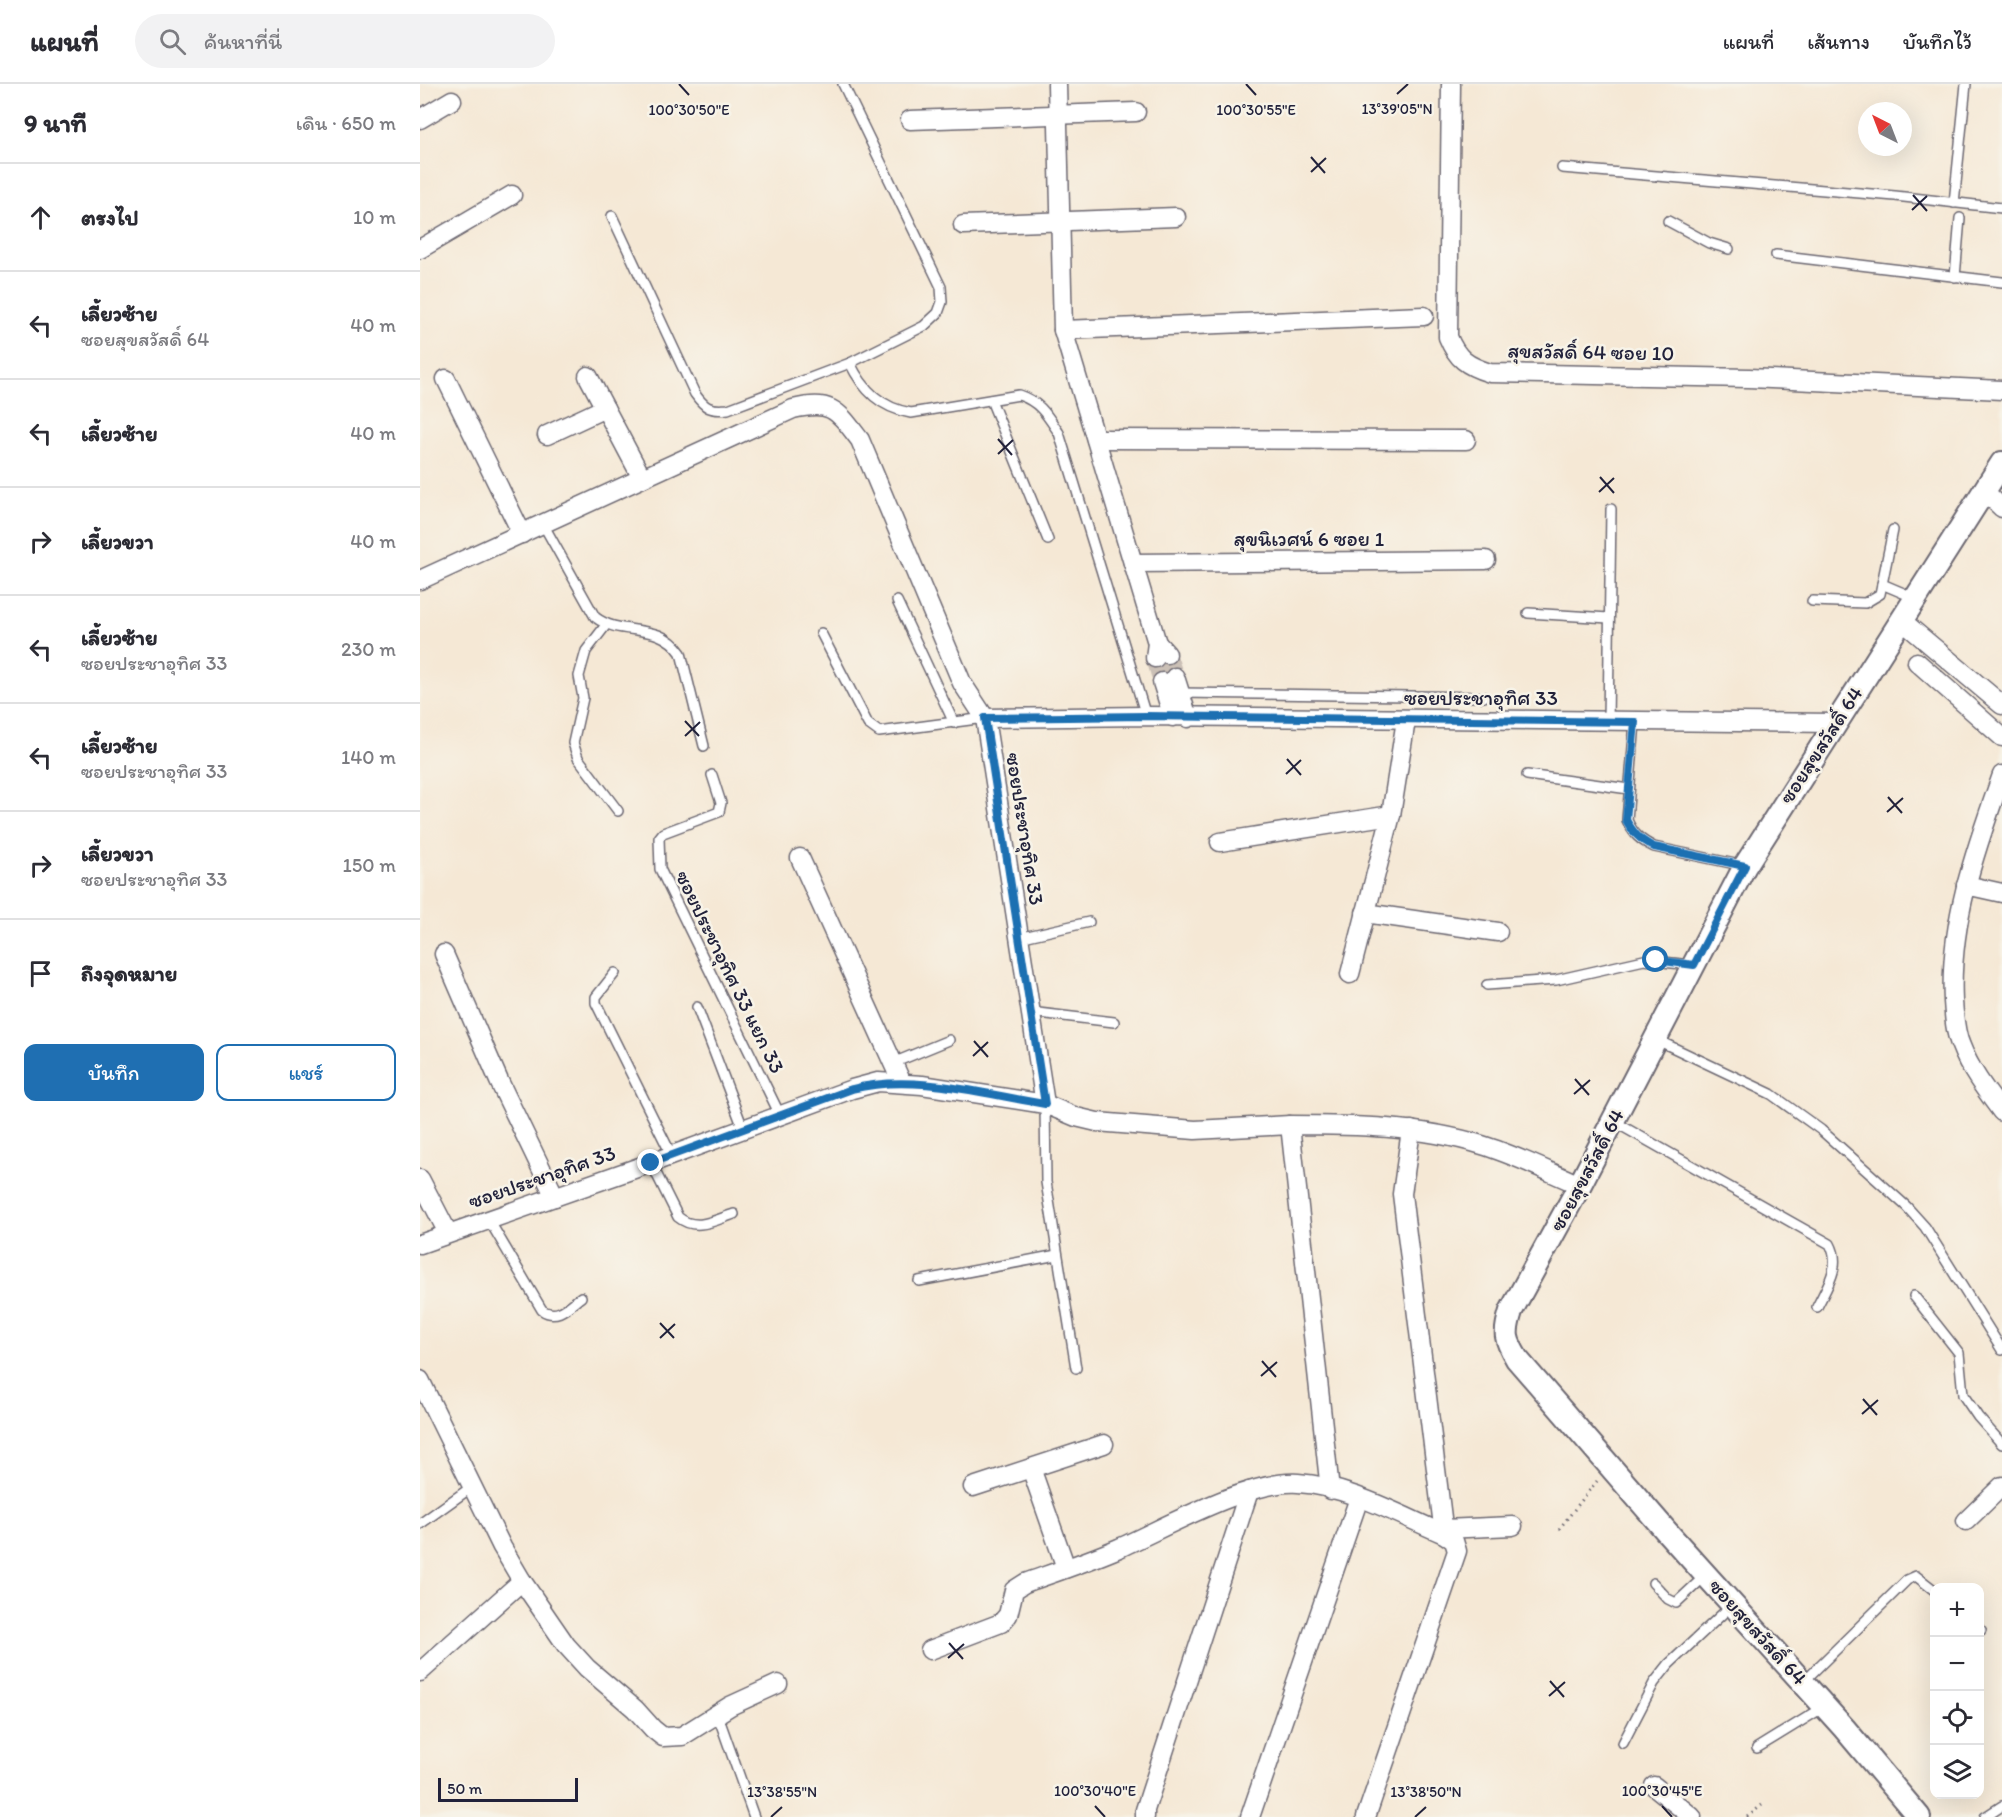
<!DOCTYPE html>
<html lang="th">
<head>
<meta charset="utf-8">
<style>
  :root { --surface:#fff; --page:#f2f2f3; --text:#2b2b33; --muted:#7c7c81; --line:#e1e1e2; --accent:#1f6fb2 }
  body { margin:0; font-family:Itim,"Playpen Sans Thai",sans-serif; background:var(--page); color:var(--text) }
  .controls { position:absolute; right:18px; bottom:18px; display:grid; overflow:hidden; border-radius:12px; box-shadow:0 6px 24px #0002 }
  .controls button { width:54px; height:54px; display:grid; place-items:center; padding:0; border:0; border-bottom:2px solid var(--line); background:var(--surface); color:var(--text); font:30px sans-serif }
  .compass { position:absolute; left:1438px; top:18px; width:54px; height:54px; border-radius:50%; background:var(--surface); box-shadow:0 6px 24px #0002; rotate:318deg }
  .scale { position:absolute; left:18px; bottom:15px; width:140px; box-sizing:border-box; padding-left:6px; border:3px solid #22223b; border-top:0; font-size:16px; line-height:21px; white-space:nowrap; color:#22223b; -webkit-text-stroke:4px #f7f3e8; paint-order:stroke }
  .stop { position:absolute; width:18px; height:18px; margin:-14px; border:4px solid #1f6fb2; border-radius:50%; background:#fff }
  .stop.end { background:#1f6fb2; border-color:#fff; box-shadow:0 2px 6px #0008 }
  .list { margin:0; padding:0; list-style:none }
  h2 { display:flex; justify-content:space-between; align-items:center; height:78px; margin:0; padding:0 24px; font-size:26px }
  h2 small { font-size:20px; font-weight:400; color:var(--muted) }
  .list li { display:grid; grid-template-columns:39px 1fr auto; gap:18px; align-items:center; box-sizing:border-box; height:108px; padding:0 24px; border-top:2px solid var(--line) }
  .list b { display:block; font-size:22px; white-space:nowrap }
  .list p { margin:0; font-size:20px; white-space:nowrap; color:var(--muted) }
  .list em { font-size:20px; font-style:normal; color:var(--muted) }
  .actions { display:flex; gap:12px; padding:18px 24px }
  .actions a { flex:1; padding:14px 0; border:2px solid var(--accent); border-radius:12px; text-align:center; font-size:21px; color:var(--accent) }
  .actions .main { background:var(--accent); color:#fff }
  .icon { flex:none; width:33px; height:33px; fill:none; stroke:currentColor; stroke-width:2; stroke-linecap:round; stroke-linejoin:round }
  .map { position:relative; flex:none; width:1582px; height:1733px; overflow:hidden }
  header { display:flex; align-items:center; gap:36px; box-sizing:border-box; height:84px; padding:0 30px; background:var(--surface); border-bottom:2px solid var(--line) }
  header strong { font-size:28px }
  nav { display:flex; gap:33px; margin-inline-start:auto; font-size:21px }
  .search { width:420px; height:54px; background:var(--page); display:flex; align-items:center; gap:15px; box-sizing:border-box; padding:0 21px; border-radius:33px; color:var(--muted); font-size:22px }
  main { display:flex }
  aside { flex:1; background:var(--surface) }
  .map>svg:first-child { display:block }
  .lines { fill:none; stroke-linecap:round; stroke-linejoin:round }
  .minor-tunnel { stroke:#cbc0b6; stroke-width:18; stroke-dasharray:18 9; stroke-linecap:butt }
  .service-casing { stroke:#6c6771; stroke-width:12 }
  .minor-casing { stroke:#6c6771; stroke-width:21 }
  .tertiary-casing { stroke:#6c6771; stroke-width:26 }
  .path { stroke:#6c6771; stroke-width:3; stroke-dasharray:1.5 4.5; stroke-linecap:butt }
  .service { stroke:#fff; stroke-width:9 }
  .minor { stroke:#fff; stroke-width:18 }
  .tertiary { stroke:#fff; stroke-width:22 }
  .route { stroke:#1f6fb2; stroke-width:8 }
  .ticks { fill:none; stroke:#22223b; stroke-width:2 }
  .labels { text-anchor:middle; stroke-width:5; stroke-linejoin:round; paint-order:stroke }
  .street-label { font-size:21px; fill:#22223b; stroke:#f7f3e8 }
  .ticks-label { font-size:15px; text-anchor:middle; fill:#22223b; stroke:#f7f3e8; stroke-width:5; stroke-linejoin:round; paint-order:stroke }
</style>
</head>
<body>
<header>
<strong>แผนที่</strong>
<div class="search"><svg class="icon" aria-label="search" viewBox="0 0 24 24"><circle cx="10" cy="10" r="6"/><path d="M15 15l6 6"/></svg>ค้นหาที่นี่</div>
<nav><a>แผนที่</a><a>เส้นทาง</a><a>บันทึกไว้</a></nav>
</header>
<main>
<aside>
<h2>9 นาที<small>เดิน · 650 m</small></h2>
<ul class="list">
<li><svg class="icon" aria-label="ahead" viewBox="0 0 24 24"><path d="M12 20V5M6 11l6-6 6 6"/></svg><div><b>ตรงไป</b></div><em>10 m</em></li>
<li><svg class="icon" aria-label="left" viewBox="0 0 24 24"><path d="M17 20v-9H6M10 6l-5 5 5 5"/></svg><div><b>เลี้ยวซ้าย</b><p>ซอยสุขสวัสดิ์ 64</p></div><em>40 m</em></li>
<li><svg class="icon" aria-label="left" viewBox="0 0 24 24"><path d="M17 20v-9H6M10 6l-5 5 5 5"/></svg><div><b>เลี้ยวซ้าย</b></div><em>40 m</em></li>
<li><svg class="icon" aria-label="right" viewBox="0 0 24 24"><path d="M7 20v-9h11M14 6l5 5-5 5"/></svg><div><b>เลี้ยวขวา</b></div><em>40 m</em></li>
<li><svg class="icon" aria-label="left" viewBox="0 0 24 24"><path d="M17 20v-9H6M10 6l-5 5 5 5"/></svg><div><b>เลี้ยวซ้าย</b><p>ซอยประชาอุทิศ 33</p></div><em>230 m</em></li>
<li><svg class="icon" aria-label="left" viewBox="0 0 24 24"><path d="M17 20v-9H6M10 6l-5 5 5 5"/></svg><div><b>เลี้ยวซ้าย</b><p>ซอยประชาอุทิศ 33</p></div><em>140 m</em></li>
<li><svg class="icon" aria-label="right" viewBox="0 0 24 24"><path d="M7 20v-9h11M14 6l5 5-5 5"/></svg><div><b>เลี้ยวขวา</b><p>ซอยประชาอุทิศ 33</p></div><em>150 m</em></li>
<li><svg class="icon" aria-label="arrive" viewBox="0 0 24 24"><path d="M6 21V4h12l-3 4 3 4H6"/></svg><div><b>ถึงจุดหมาย</b></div></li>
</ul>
<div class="actions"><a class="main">บันทึก</a><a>แชร์</a></div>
</aside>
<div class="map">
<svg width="1582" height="1733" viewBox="0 0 1582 1733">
  <rect width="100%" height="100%" fill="#f7f3e8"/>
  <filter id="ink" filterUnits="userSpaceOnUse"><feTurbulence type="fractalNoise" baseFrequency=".0167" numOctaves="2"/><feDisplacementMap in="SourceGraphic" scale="12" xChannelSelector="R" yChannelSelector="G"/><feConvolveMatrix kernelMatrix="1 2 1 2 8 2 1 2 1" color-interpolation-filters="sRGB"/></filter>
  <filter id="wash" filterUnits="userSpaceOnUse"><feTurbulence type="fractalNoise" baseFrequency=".008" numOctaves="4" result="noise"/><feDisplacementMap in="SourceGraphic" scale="24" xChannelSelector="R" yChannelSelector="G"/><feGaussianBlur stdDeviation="1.35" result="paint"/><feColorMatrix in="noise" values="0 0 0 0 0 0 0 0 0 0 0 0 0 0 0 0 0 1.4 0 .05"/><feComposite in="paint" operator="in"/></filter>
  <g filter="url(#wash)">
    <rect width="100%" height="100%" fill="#f5e8d5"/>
  </g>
  <g filter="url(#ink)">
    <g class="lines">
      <g class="minor-tunnel">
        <polyline points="747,570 755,593"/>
        <polyline points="735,574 742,598"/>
      </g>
      <g class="service-casing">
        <g id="service">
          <polyline points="1142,84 1475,112 1582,124"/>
          <polyline points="1534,119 1546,0"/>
          <path d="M192,132l83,178c10,14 15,17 33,15l122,-46 74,-37 14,-13 4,-11 -1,-15 -98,-203"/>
          <polyline points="1248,137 1289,159 1309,165"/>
          <polyline points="1356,171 1582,198"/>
          <polyline points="1535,193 1540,134"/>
          <path d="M430,279c13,27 31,45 61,50l108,-18c21,7 28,20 40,38l87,283"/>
          <polyline points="571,316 628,456"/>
          <path d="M123,440l52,93c27,21 63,3 86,36l23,93"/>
          <polyline points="1462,500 1495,514"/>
          <polyline points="477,517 534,639"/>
          <polyline points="1392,517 1445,519 1460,510 1473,446"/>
          <polyline points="1108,529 1189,534"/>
          <polyline points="186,541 166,567 159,592 163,614 153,659 158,674 198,727"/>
          <polyline points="401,549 448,640 459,648 565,634"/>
          <polyline points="758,609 1064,613"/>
          <polyline points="1188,638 1191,425"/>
          <path d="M1215,638l-8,98c6,14 13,20 27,27l91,19"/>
          <polyline points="292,691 301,719 299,728 243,749 239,754 240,785 360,1031"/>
          <polyline points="1107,691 1209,705"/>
          <polyline points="599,854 669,838"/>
          <polyline points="195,889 176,913 176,919 251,1070"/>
          <polyline points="1067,901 1136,896 1224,876 1271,881"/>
          <polyline points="277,923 323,1044"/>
          <polyline points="610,928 694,938"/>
          <polyline points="1235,955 1351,1010 1401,1046 1486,1122 1505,1143 1582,1266"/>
          <polyline points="473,979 529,956"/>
          <polyline points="625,1020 626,1098 656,1284"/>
          <path d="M1193,1037l217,123c12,22 -3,42 -13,63"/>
          <path d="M231,1079l27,54c18,15 37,3 56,-3"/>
          <path d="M69,1136l53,90c15,10 26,-3 39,-13"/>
          <polyline points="499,1197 637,1171"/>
          <polyline points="1494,1212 1539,1269 1543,1311 1558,1333 1582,1360"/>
          <polyline points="0,1440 53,1402"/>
          <polyline points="1233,1499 1248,1515 1256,1519 1286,1491"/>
          <polyline points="1560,1545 1561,1546"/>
          <polyline points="1384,1597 1487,1496 1496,1492 1514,1506"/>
          <polyline points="297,1629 334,1733"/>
          <polyline points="1203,1659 1234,1599 1249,1580 1312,1521"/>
          <polyline points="1337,1664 1404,1623"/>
          <polyline points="1565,1733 1582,1722"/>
        </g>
      </g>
      <g class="minor-casing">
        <g id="minor">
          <polyline points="637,0 643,246 737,559"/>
          <path d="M1031,0l-3,253c9,22 19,29 42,36l259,5 253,12"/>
          <polyline points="0,35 32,16"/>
          <polyline points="490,36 716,28"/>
          <polyline points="543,141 756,133"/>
          <polyline points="0,165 92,111"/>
          <polyline points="643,246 1004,232"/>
          <polyline points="168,292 222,394"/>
          <polyline points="26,295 102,450"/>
          <polyline points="127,351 185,324"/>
          <polyline points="676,355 1046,356"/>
          <polyline points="1563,406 1582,424"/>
          <polyline points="713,479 1066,476"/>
          <path d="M0,496l373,-171c39,-9 44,1 67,31l102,243 23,35"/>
          <polyline points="1481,536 1582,621"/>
          <polyline points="735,574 737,559 747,570"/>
          <polyline points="1497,578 1582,653"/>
          <polyline points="755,593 768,634"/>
          <polyline points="742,598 753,633"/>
          <path d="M1582,691c-26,73 -53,147 -49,226 1,14 2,32 8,45 9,24 26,46 41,66"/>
          <polyline points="800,758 971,731"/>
          <polyline points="380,774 482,999"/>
          <polyline points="1546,801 1582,809"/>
          <polyline points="945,829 1078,848"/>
          <polyline points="24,870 79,997 135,1113"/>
          <polyline points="930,890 971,731 986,636"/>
          <polyline points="625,1020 565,634 726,632 1414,639"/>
          <polyline points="991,1046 982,1110 1024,1450"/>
          <polyline points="0,1095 28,1149"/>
          <polyline points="0,1160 231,1079 432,1005 458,998 502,1001 625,1020 656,1033 677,1038 775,1046 870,1041"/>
          <polyline points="0,1296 82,1463 102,1497 146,1561 167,1584 215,1625 233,1645 243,1653 262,1652 310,1622 358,1600"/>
          <polyline points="611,1384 646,1484"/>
          <polyline points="553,1403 684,1360"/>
          <path d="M910,1406l-40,-365c64,0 130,1 192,20 33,10 65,26 98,40"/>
          <polyline points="1546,1437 1582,1402"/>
          <polyline points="1024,1445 1093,1442"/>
          <path d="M510,1566l71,-27 7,-8 6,-25 11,-7c31,-11 64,-22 94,-35 47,-21 130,-68 179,-65 50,3 101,32 146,51l10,7 3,10 -91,266"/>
          <polyline points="0,1588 102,1497"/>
          <polyline points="1234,1702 1272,1733"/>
          <polyline points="725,1733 725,1726 829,1407"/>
          <polyline points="830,1733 939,1414"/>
        </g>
      </g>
      <g class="tertiary-casing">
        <path id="tertiary" d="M1499,1733l-75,-89 -177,-196 -150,-173c-12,-20 -13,-25 -6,-48l63,-115 171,-330 257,-403"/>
      </g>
      <g class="path">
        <polyline points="1139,1445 1177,1397"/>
        <polyline points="1327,1733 1342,1721"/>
      </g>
      <use href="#service" class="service"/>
      <use href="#minor" class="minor"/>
      <use href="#tertiary" class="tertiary"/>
    </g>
  </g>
  <g class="lines" filter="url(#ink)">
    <path class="route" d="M231,1079l201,-74c61,-16 131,5 193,15l-60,-386 161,-2 489,6 -9,98c7,13 14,20 28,27l91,19 -51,99 -38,-5"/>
  </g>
  <path class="ticks" d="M259,0l10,11M826,0l10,11M977,10l11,-10M891,73l14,16M891,88l15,-14M1493,111l14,16M1492,126l15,-14M578,355l14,16M578,370l15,-14M1180,393l14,16M1179,408l15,-14M265,637l14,15M265,652l15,-14M867,675l14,16M866,690l15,-14M1468,713l14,16M1467,728l16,-14M554,957l14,16M553,972l15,-14M1155,995l14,16M1154,1010l16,-14M240,1239l14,15M240,1254l15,-14M842,1277l14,16M841,1292l16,-14M1443,1315l14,16M1442,1330l16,-14M529,1559l14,16M528,1574l16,-14M1130,1597l14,16M1129,1612l16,-14M675,1722l10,11M1242,1722l10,11M351,1733l11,-10M995,1733l11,-10"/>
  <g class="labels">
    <g class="street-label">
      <text transform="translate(1171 268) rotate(1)" y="7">สุขสวัสดิ์ 64 ซอย 10</text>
      <text x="889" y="462">สุขนิเวศน์ 6 ซอย 1</text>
      <text x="1061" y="621">ซอยประชาอุทิศ 33</text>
      <text transform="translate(1401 661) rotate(-57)" y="7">ซอยสุขสวัสดิ์ 64</text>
      <text transform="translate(605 745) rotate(81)" y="7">ซอยประชาอุทิศ 33</text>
      <text transform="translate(310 888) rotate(64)" y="7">ซอยประชาอุทิศ 33 แยก 33</text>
      <text transform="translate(1167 1086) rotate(-62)" y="7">ซอยสุขสวัสดิ์ 64</text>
      <text transform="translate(122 1093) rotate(-19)" y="7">ซอยประชาอุทิศ 33</text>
      <text transform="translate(1338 1548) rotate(48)" y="7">ซอยสุขสวัสดิ์ 64</text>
    </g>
  </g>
  <g class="ticks-label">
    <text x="977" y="30">13°39'05"N</text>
    <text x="269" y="31">100°30'50"E</text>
    <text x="836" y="31">100°30'55"E</text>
    <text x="675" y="1712">100°30'40"E</text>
    <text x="1242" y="1712">100°30'45"E</text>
    <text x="362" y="1713">13°38'55"N</text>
    <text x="1006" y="1713">13°38'50"N</text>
  </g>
</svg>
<div class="controls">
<button>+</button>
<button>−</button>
<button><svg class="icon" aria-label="locate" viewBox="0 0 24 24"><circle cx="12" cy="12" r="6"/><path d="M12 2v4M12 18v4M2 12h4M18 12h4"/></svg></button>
<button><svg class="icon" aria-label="layers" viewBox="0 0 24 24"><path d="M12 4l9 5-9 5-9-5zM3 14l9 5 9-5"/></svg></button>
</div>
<svg class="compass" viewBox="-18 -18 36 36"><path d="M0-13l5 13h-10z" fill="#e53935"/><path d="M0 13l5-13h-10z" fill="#7c7c81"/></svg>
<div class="scale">50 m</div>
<div class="stop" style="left:1236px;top:876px"></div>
<div class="stop end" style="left:231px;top:1079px"></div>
</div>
</main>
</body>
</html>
